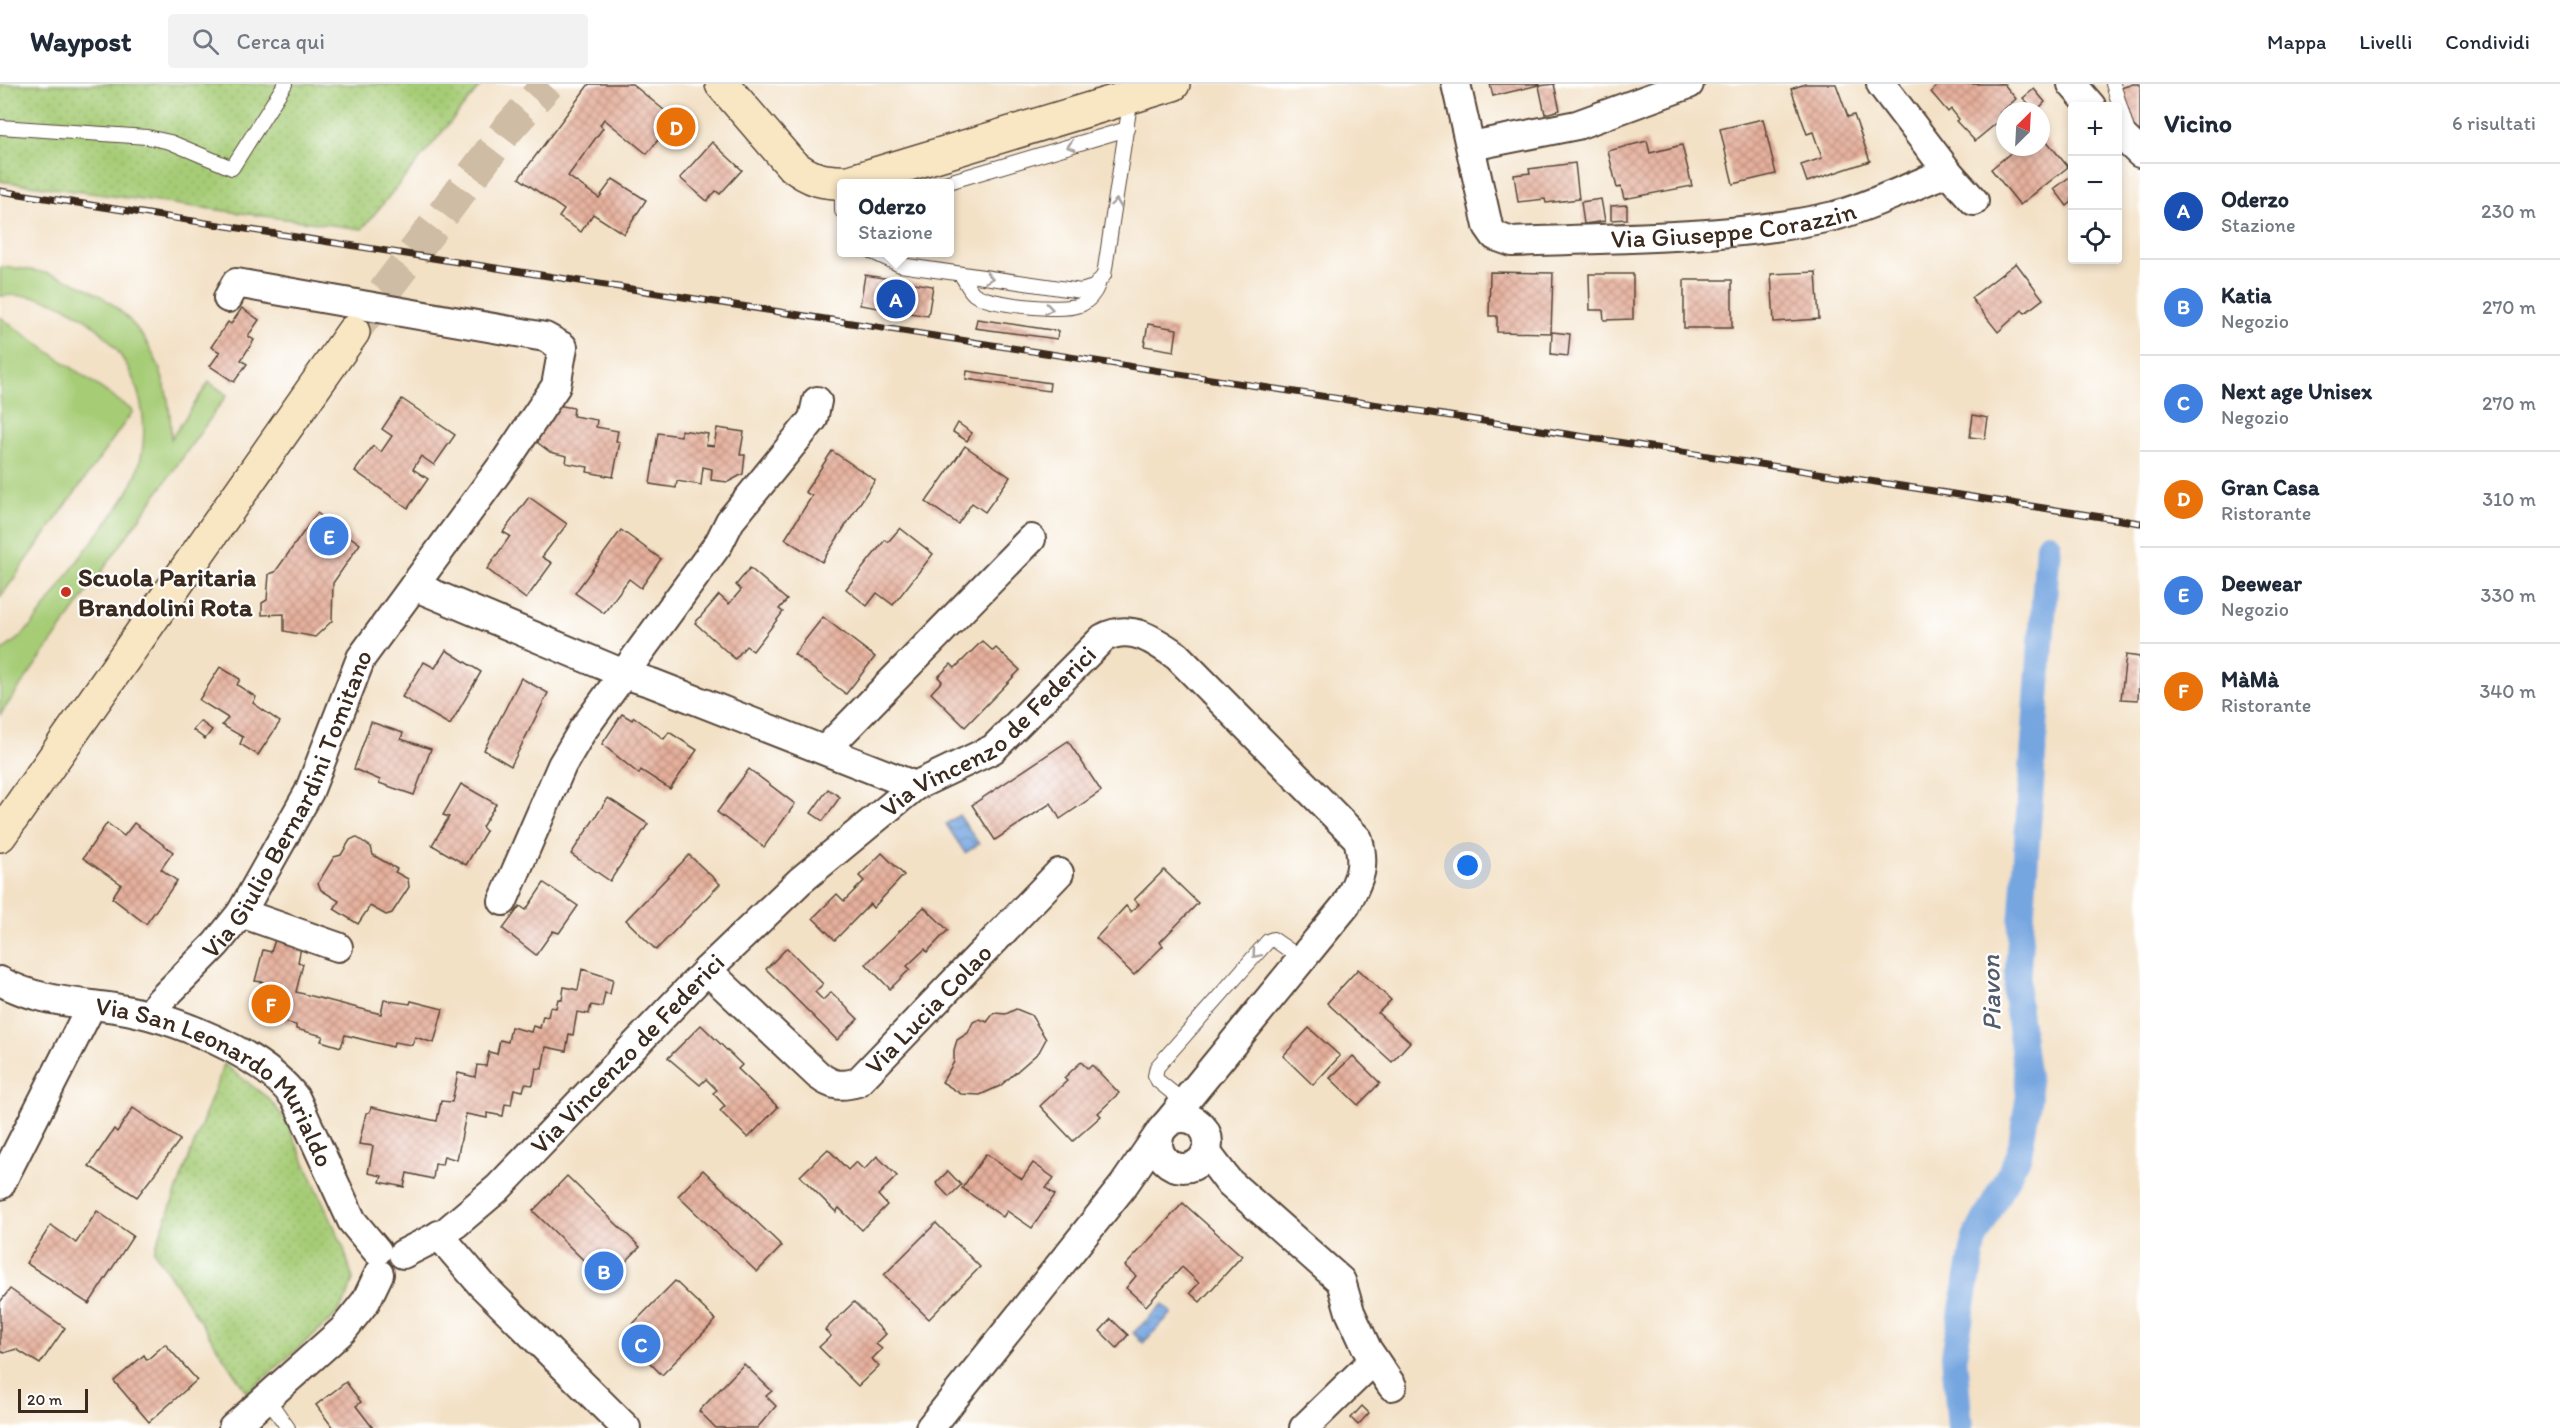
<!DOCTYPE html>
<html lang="it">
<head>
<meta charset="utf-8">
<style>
  :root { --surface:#fff; --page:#f2f2f3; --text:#1f2937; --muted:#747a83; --line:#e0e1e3; --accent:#c8321e }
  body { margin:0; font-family:Itim,sans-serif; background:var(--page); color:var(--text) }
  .controls { position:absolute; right:18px; top:18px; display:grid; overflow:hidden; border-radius:6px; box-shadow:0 3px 9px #0003 }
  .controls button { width:54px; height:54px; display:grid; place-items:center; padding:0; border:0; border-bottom:2px solid var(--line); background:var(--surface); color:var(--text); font:30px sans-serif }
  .compass { position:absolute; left:1996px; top:18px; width:54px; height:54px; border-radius:50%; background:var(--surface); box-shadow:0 3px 9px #0003; rotate:24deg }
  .scale { position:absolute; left:18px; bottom:15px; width:70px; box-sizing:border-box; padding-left:6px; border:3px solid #3b2a1e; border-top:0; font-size:16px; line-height:21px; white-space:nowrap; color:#3b2a1e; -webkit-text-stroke:4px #fff; paint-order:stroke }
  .you { position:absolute; left:1468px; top:782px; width:21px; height:21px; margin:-15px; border:4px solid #fff; border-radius:50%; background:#1a73e8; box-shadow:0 0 0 9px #1a73e833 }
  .badge { display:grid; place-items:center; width:39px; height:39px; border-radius:50%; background:var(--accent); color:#fff; font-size:20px; font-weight:700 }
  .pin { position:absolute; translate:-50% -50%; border:3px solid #fff; box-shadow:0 2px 6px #0006 }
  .popup { position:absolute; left:837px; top:95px; width:117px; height:78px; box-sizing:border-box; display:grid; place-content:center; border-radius:6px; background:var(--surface); filter:drop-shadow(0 2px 4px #0005); font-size:20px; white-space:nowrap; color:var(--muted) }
  .popup b { font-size:22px; color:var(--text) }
  .popup::after { content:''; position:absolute; left:50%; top:100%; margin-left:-12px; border:12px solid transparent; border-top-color:var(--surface) }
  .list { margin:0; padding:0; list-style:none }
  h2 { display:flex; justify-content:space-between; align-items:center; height:78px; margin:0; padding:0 24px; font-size:26px }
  h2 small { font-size:20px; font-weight:400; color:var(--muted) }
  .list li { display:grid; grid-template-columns:39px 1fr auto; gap:18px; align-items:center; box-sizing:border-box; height:96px; padding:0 24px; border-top:2px solid var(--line) }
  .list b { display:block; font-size:22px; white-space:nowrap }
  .list p { margin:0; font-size:20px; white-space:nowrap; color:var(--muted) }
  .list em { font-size:20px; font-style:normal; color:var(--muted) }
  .icon { flex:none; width:33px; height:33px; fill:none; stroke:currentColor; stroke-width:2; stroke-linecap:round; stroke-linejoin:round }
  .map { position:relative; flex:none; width:2140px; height:1344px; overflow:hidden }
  header { display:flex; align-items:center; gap:36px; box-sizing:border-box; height:84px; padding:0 30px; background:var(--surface); border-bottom:2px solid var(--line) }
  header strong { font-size:28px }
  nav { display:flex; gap:33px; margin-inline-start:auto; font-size:21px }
  .search { width:420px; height:54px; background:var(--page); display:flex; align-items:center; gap:15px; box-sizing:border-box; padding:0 21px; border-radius:6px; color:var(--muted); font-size:22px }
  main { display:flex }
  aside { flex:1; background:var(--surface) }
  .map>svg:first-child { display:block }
  .park { fill:url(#park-dots); stroke:#707b4a; stroke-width:1.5 }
  .garden { fill:#a6cc76; stroke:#707b4a; stroke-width:1.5 }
  .water { fill:url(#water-waves); stroke:#58687f; stroke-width:1.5 }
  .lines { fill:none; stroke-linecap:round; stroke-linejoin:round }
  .canal { stroke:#76a6e0; stroke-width:26 }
  .building { fill:url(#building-cross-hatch) }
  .secondary-tunnel { stroke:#cebca4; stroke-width:33; stroke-dasharray:33 16; stroke-linecap:butt }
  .lane-casing { stroke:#574537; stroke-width:16 }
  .street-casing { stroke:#574537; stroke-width:32 }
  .secondary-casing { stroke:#574537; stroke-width:36 }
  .lane { stroke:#fff; stroke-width:14 }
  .street { stroke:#fff; stroke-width:28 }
  .secondary { stroke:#f9e7c3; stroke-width:33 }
  .rail-casing { stroke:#3b2a1e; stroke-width:7 }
  .rail { stroke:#fff; stroke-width:4.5; stroke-dasharray:14; stroke-linecap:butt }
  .oneway { stroke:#a79f9a }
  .poi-dot { fill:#c8321e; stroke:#fff; stroke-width:2 }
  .labels { text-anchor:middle; stroke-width:4.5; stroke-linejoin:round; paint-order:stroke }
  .street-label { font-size:26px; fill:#3b2a1e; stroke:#fff }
  .poi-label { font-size:26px; font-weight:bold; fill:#3b2a1e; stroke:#fff; text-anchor:start }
  .water-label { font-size:27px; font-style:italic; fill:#535c6c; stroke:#fff }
</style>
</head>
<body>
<header>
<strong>Waypost</strong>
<div class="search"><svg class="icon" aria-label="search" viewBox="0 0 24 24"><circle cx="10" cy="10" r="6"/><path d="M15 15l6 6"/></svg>Cerca qui</div>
<nav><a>Mappa</a><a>Livelli</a><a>Condividi</a></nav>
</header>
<main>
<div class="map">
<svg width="2140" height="1344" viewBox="0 0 2140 1344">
  <defs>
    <pattern id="park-dots" width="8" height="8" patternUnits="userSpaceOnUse" patternTransform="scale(1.5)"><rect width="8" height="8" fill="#a6cc76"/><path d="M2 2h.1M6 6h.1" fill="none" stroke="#90af66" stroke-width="1.8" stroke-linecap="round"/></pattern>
    <pattern id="water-waves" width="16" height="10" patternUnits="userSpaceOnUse" patternTransform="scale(1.5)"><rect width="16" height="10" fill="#76a6e0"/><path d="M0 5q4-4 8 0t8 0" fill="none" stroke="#6287b5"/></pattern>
    <pattern id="building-cross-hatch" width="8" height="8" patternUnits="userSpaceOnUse" patternTransform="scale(1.5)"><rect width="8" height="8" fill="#e6b09c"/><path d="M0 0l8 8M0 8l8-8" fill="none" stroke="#bc8f7f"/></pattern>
  </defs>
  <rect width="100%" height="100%" fill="#fff"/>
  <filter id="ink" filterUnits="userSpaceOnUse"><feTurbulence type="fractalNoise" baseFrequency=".0167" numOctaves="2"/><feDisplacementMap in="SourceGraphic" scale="12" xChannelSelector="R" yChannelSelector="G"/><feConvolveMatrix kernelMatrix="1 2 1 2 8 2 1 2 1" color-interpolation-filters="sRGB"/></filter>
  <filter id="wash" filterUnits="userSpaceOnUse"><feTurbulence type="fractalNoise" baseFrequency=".008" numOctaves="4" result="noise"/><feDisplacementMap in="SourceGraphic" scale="24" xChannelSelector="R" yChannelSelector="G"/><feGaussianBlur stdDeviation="1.35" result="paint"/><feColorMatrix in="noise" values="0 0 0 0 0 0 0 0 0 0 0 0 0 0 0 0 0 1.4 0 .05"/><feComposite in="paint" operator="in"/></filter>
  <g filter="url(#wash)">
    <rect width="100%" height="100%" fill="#f3e1c6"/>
    <g class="park">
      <polygon points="0,0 482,0 362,145 0,97"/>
      <polygon points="224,980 269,1015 285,1035 343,1162 353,1195 347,1214 335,1232 247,1309 154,1167"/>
    </g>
    <g class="garden">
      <path d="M2,183c102,4 170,68 169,172l38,-57 18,13 -227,320v-63c10,-7 20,-14 28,-23 20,-22 36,-50 54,-74 18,-25 45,-53 55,-83 30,-88 -44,-186 -137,-176v-28z"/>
      <polygon points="0,233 133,327 0,514"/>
    </g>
    <g class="water">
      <polygon points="959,731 979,760 965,769 946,740"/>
      <polygon points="1163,1220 1172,1229 1143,1259 1133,1249"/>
    </g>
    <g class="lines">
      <polyline class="canal" points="1960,1344 1954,1271 1975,1154 2019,1071 2029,1011 2016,912 2048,461"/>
    </g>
    <g id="blocks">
      <g class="building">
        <polygon points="589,0 632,0 686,44 676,57 665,47 647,70 604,35 600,41 603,44 568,92 599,114 613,95 646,116 624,150 593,130 581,148 559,133 564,126 519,94"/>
        <polygon points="1490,0 1539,0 1539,1 1493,12"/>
        <polygon points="1554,0 1560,26 1545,30 1539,2"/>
        <polygon points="1805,0 1836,0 1848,33 1854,31 1870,77 1807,98 1801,81 1822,74 1813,48 1807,50 1791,5"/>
        <polygon points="1939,0 2004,0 2016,15 2000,29 2004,33 1975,57 1956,37 1959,35 1951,25 1948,28 1931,8"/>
        <polygon points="2133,0 2140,0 2140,62 2121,4"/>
        <polygon points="2034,5 2045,18 2036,27 2023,14"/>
        <polygon points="1763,35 1776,90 1733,100 1720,45"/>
        <polygon points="2041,50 2068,83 2020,121 1991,85 2018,63 2041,63"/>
        <polygon points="1647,57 1650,69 1682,61 1692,102 1624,115 1621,103 1617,104 1608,67"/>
        <polygon points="712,58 742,86 720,110 716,107 707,117 680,94"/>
        <polygon points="1575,79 1579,115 1546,119 1545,115 1518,118 1514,91 1530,89 1529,85"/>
        <polygon points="2072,91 2072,118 2067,122 2054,105"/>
        <polygon points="1601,115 1605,137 1584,140 1581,118"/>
        <polygon points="1627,121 1627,135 1611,136 1611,122"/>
        <polygon points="2016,179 2043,215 2025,229 2022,226 1998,248 1971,214"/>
        <polygon points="1490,188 1553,189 1551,249 1497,248 1497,232 1489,232"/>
        <polygon points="1816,188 1819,235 1774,238 1771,190"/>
        <polygon points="1589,190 1633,190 1633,235 1604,236 1603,226 1590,226"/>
        <polygon points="865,191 933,202 928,232 860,221"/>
        <rect x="1684" y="196" width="48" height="48"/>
        <polygon points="242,224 259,236 248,252 254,256 241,276 247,280 234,298 210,282 220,268 211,263 228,238 231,240"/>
        <polygon points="977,235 1058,247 1057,255 975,244"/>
        <polygon points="1148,240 1177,245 1174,267 1144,262"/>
        <polygon points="1552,248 1570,250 1568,272 1551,270"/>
        <polygon points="967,287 1050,299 1049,307 966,295"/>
        <polygon points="402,315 455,351 434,381 421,372 413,385 428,395 408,424 355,387 373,362 381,368 392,352 382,345"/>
        <polygon points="551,320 574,324 573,332 597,336 596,343 618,347 616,357 620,358 613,393 587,388 588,383 566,379 567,372 550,368 538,359 542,340"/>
        <polygon points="1973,331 1988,334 1985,355 1970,353"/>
        <polygon points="958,339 972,349 967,357 953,348"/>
        <polygon points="717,344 744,348 740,371 745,371 743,390 728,398 711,396 712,385 703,383 701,401 677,397 676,404 650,400 658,349 681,352 681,346 708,350 706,361 714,362"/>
        <polygon points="965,362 1010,393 985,428 972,419 958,440 926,418"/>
        <polygon points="832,367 875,396 822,478 785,455 812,412 805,408"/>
        <polygon points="529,413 567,440 542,473 552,479 526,515 487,485 510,452 503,448"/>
        <polygon points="317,429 360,460 333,499 332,537 315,553 284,547 284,530 262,531 262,519 267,516 269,490 275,488"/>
        <polygon points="900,444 933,470 893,521 877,509 867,522 846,505 885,456 888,458"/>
        <polygon points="621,446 661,475 641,504 629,495 604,529 575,509"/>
        <polygon points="750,484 787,516 779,525 783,528 753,567 746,562 735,575 695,539 719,511 729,520 741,506 736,501"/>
        <polygon points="823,533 875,573 846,610 794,570"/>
        <polygon points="982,557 993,567 996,564 1020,586 965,643 931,609 942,597 938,593 951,580 955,584"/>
        <polygon points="446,566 481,588 450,641 402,613 424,578 435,584"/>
        <polygon points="2126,571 2140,573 2138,616 2121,615"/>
        <polygon points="220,583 240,595 237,601 256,613 253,619 280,638 258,671 240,660 243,653 222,641 228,634 199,616"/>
        <polygon points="521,594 548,609 511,682 484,666"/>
        <polygon points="622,630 632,636 634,633 664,655 669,648 697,666 670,705 641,686 639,690 602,660"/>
        <polygon points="200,637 212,646 205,655 193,646"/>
        <polygon points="371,638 403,649 401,655 431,665 414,711 379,699 380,696 354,685"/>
        <polygon points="1068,657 1101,707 1060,735 1051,719 995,756 972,721"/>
        <polygon points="749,685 795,720 764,763 717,728"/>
        <polygon points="461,700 496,720 482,743 486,747 466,781 432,761 449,733 443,731"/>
        <polygon points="828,705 840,713 823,737 811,729"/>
        <polygon points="608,714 648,740 610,797 571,770"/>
        <polygon points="107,739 124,752 134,739 173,768 161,785 177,797 146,840 112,814 121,800 83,774"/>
        <polygon points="356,753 371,763 373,771 397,785 395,788 408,795 409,803 392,829 386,831 370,822 358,840 334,825 339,817 321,806 318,799 334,773 341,771 350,756"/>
        <polygon points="882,769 904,791 873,824 870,820 835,856 813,834 837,810 844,817 864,797 859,792"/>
        <polygon points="689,771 720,800 656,866 626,836"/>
        <polygon points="1164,786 1198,819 1160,858 1163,862 1134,891 1096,854 1126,822 1131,828 1139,820 1134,816"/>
        <polygon points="544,799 578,822 559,849 553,847 536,871 503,845 520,822 526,826"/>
        <polygon points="924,823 948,846 927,868 925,865 907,882 910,885 890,905 866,880"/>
        <polygon points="275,856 301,863 298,878 303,880 296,908 381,930 384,916 410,920 411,917 443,925 434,959 415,953 412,961 394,958 393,963 345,951 341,963 321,957 323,952 296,945 296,941 255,930 263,898 255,897 263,866 271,868"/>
        <polygon points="787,864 823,900 815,908 823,916 831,908 858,935 837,956 766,885"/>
        <polygon points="582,885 613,895 610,910 605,909 602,923 591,921 589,930 577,928 573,951 569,950 566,967 546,963 542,985 536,984 533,1001 525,1000 523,1007 514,1005 511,1021 505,1020 503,1032 487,1029 487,1034 466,1030 457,1076 444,1072 442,1081 435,1080 433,1095 407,1089 404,1103 380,1098 382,1092 368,1089 373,1062 359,1060 366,1029 370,1028 371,1023 437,1037 441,1017 452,1018 458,989 475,993 477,981 486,982 489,968 497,970 500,956 508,958 511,943 531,948 533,942 540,944 543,932 548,933 550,923 556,924 558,915 562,916 564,903 578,906"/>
        <polygon points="1358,885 1391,916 1378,929 1410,958 1392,978 1327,919"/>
        <polygon points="1016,925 1031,931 1046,955 1039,968 1000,1002 980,1011 961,1010 942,998 954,978 954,966 957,956 968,949 973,938 980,935 987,938 994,929 1006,930"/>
        <polygon points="701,941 742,981 738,985 778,1023 748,1054 720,1027 725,1022 713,1009 717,1006 706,995 700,1001 668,974"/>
        <polygon points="1309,944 1340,972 1313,1001 1283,972"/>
        <polygon points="1353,972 1380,999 1358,1021 1330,994"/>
        <polygon points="1081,978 1088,985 1092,981 1119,1009 1098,1029 1101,1032 1073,1057 1040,1022 1067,997 1064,994"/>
        <polygon points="133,1024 180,1056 137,1113 89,1082 114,1045 117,1048"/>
        <polygon points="828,1065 848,1086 856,1078 864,1086 877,1072 897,1092 878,1111 887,1121 862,1146 839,1124 836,1128 800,1092"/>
        <polygon points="986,1070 1022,1095 1033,1079 1054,1094 1046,1104 1055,1111 1032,1144 1007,1127 1003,1133 962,1104"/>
        <polygon points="703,1086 782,1162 757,1188 678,1112"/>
        <polygon points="948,1087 961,1101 949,1113 936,1099"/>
        <polygon points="567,1092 640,1163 606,1198 533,1127"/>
        <polygon points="1183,1119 1242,1172 1200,1218 1190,1209 1199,1199 1182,1183 1146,1222 1126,1204 1136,1192 1125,1182"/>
        <polygon points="97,1127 133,1152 89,1220 26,1179 51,1141 76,1159"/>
        <polygon points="936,1139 980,1183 929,1235 884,1191"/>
        <polygon points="675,1197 716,1236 662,1291 622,1251"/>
        <polygon points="10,1205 65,1244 40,1280 16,1265 4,1269 0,1267 0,1218"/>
        <polygon points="854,1218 886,1250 876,1260 882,1265 872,1275 879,1282 858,1302 819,1263 831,1252 825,1246"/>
        <polygon points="1111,1235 1128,1251 1117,1264 1100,1247"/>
        <polygon points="165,1260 197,1296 149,1338 114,1297 144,1271 147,1276"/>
        <polygon points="744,1280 772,1307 766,1312 776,1322 757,1344 716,1344 699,1327"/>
        <polygon points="346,1298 361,1318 356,1322 373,1344 333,1344 316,1321"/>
        <polygon points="1362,1322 1369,1329 1358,1341 1351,1334"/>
      </g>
    </g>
  </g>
  <g filter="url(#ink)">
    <use href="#blocks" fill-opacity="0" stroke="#574537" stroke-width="1.5"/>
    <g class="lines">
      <polyline class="secondary-tunnel" points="354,247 506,47 548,0"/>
      <g class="lane-casing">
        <g id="lane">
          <polyline points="2113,0 2129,52"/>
          <polyline points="0,43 147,53 170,58 232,84 285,0"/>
          <polyline points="842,98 842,127"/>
          <polyline points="942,100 1127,45"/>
          <polyline points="872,168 900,181 1081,207 1094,203 1104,191 1131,13"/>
          <path d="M961,191c4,5 8,15 13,19 15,11 88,18 106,11 8,-3 15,-12 18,-20"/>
          <polyline points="1184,1018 1158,997 1155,992 1157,983 1268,857 1273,855 1302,875"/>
          <polyline points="267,1314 288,1344"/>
        </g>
      </g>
      <g class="street-casing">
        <g id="street">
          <path id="s1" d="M1456,0l32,142 7,10 17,6c107,-5 217,-2 322,-26 35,-9 79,-31 114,-44l-67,-88"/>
          <polyline points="2072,0 2091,22"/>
          <polyline points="2118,48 2140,69"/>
          <polyline points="1471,62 1577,41 1689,0"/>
          <polyline points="1948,88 1974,117"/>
          <polyline points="414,502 624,590 652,599 915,702"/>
          <polyline points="825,666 1031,455"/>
          <polyline points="503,817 562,681 582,647 719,459 730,437 813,335 817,317"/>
          <polyline points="241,829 338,863"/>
          <path id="s2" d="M707,886l111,105c14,11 23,12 40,7l201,-209"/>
          <path id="s3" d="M0,897c37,20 74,21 115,27 57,9 147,44 181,91l56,122 25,30"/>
          <path id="s4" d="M151,931l7,-12 58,-59 25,-31 68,-121 52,-134 146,-199 49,-73 7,-39 -18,-10 -309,-54 -8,15"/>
          <circle cx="1183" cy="1059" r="25"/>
          <polyline points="1206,1068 1228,1097 1341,1197 1350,1228 1367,1265 1392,1302"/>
          <polyline points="0,1101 91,922"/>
          <polyline points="439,1151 482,1201 626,1344"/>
          <path id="s5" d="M403,1170l43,-22 52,-44 209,-218 93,-89 115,-95 78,-37 110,-111c28,-15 51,2 74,18l181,183c8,29 1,40 -12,66l-180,220"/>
          <polyline points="233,1344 343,1246 366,1217 379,1190"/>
          <polyline points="930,1344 1123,1102 1161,1047"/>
          <polyline points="1304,1344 1374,1276"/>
        </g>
      </g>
      <g class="secondary-casing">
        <g id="secondary">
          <path d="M722,0l69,80c19,16 34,19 58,18l324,-98"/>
          <polyline points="0,751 353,248"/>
        </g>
      </g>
      <use href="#lane" class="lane"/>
      <use href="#street" class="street"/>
      <use href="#secondary" class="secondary"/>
      <g class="rail-casing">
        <polyline id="rail" points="0,107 2140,439"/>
      </g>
      <use href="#rail" class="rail"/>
    </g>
    <defs><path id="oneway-chevron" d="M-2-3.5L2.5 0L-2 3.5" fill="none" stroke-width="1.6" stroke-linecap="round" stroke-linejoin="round" transform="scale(1.5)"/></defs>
    <g class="oneway">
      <use href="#oneway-chevron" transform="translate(1071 62) rotate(164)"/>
      <use href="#oneway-chevron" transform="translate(1116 119) rotate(-82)"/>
      <use href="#oneway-chevron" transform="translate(989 194) rotate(8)"/>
      <use href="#oneway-chevron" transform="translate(1049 225) rotate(8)"/>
      <use href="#oneway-chevron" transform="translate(1256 870) rotate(131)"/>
    </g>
  </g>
  <circle class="poi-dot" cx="66" cy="508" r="6"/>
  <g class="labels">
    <g class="street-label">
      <text dy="9" stroke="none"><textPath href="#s1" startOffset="398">Via Giuseppe Corazzin</textPath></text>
      <text dy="9" stroke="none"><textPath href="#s5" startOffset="789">Via Vincenzo de Federici</textPath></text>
      <text dy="9" stroke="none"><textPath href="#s4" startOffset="255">Via Giulio Bernardini Tomitano</textPath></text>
      <text dy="9" stroke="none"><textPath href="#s2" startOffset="297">Via Lucia Colao</textPath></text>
      <text dy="9" stroke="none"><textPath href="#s5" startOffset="303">Via Vincenzo de Federici</textPath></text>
      <text dy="9" stroke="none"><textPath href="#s3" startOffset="249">Via San Leonardo Murialdo</textPath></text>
    </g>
    <g class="poi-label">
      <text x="78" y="502">Scuola Paritaria<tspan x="78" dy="30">Brandolini Rota</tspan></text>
    </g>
    <g class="water-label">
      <text transform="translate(1991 909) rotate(-91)" y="9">Piavon</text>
    </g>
  </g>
</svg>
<div class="controls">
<button>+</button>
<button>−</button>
<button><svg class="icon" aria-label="locate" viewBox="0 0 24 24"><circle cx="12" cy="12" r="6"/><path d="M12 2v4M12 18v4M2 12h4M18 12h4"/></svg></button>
</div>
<svg class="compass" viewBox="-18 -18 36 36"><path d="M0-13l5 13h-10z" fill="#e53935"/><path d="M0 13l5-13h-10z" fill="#747a83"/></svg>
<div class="scale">20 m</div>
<div class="you"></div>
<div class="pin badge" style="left:896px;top:215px;background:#1a4fb4">A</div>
<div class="popup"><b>Oderzo</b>Stazione</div>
<div class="pin badge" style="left:604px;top:1187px;background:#3f7fe0">B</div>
<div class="pin badge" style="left:641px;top:1260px;background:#3f7fe0">C</div>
<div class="pin badge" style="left:676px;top:43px;background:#e8710a">D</div>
<div class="pin badge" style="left:329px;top:452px;background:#3f7fe0">E</div>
<div class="pin badge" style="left:271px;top:920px;background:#e8710a">F</div>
</div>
<aside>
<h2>Vicino<small>6 risultati</small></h2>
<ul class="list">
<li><span class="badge" style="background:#1a4fb4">A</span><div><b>Oderzo</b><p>Stazione</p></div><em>230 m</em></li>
<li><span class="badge" style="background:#3f7fe0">B</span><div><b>Katia</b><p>Negozio</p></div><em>270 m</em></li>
<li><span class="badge" style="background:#3f7fe0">C</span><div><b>Next age Unisex</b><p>Negozio</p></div><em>270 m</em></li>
<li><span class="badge" style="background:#e8710a">D</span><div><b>Gran Casa</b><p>Ristorante</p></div><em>310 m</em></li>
<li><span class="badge" style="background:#3f7fe0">E</span><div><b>Deewear</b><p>Negozio</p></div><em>330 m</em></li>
<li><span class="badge" style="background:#e8710a">F</span><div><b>MàMà</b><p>Ristorante</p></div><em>340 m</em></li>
</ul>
</aside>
</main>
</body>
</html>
